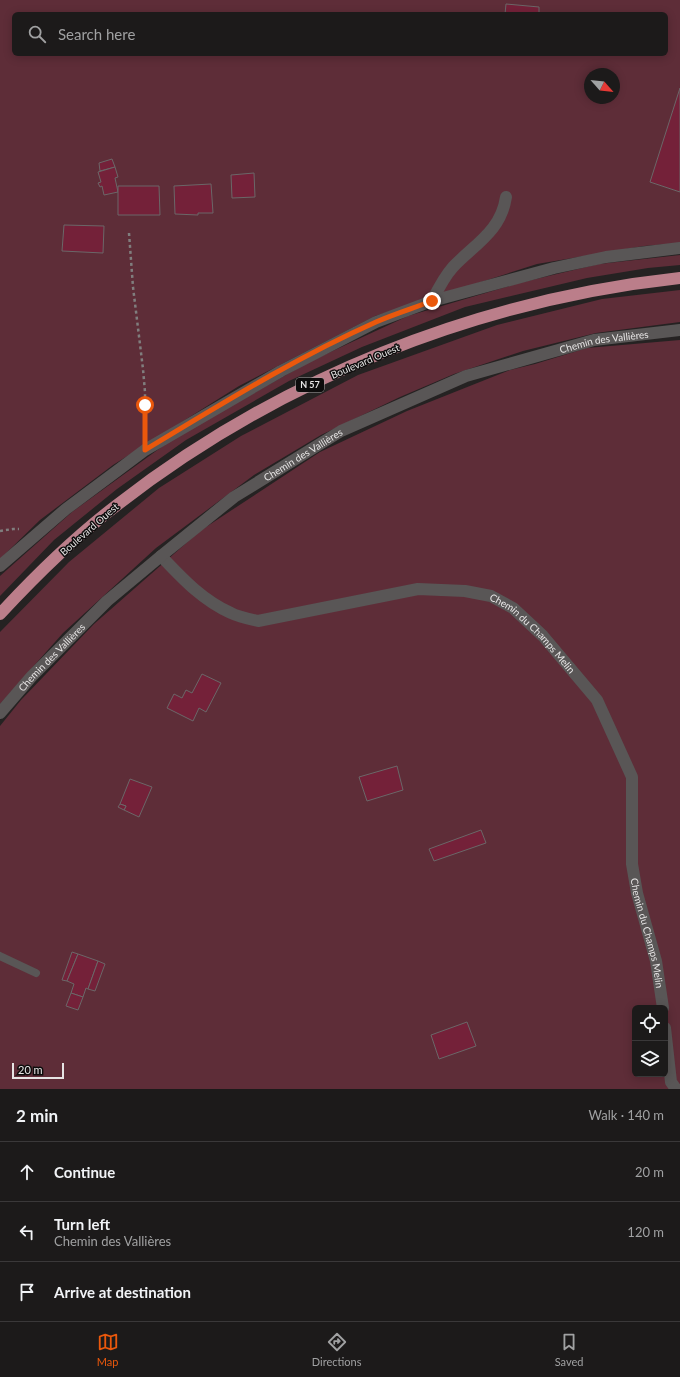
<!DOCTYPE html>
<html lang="en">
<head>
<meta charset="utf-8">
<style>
  :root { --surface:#1c1a1a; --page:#292727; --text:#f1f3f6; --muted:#a0a1a2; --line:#3a3839; --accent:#ea580c }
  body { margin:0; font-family:Lato,sans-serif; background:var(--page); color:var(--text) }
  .controls { position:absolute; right:12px; bottom:12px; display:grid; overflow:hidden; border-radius:6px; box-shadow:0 2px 10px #0003 }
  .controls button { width:36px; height:36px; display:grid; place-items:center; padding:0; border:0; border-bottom:1px solid var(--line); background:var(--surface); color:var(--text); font:20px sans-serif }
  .compass { position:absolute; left:584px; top:68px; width:36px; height:36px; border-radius:50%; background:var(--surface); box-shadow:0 2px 10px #0003; rotate:117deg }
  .scale { position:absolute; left:12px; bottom:10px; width:52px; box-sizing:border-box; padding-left:4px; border:2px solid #e6e4e4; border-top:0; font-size:11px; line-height:14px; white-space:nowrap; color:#e6e4e4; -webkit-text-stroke:3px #0d0c0c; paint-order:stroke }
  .stop { position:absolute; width:12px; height:12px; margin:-9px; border:3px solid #ea580c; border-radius:50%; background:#fff }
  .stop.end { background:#ea580c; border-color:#fff; box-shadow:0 1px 4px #0008 }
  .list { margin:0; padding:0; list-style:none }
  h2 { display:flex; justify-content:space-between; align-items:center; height:52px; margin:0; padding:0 16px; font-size:17px }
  h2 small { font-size:13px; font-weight:400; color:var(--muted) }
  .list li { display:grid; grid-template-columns:26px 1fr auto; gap:12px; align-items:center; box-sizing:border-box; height:60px; padding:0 16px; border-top:1px solid var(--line) }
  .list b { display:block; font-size:15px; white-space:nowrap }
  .list p { margin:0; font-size:13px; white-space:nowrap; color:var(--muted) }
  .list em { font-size:13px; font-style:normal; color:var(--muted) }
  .icon { flex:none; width:22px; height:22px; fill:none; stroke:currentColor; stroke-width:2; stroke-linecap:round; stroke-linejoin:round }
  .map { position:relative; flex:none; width:680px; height:1089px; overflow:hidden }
  .search { position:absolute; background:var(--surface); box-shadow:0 2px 10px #0003; left:12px; right:12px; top:12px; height:44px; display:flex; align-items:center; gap:10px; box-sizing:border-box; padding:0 14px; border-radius:6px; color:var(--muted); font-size:15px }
  .sheet { height:232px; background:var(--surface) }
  nav { display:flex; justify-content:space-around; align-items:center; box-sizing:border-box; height:56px; border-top:1px solid var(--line); background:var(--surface); font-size:11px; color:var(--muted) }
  nav a { display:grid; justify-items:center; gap:2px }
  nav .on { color:var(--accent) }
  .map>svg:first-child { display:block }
  .green { fill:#5e2d38; fill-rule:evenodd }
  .building { fill:#742139; stroke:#6b6768 }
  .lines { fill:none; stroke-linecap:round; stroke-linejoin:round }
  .path { stroke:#807e7e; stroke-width:2.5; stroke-dasharray:3 3; stroke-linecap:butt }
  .lane { stroke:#595656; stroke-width:8 }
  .street { stroke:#595656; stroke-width:12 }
  .primary { stroke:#bb7e8a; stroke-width:12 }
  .route { stroke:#ea580c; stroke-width:5 }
  .labels { text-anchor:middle; stroke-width:3; stroke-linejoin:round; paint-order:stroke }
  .shield { fill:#0d0c0c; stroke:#a5a3a3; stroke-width:1 }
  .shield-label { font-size:9px; font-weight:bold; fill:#e6e4e4 }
  .street-label { font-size:10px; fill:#e6e4e4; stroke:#0d0c0c }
</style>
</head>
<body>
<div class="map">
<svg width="680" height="1089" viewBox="0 0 680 1089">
  <rect width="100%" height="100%" fill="#252222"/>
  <g class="green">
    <path d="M0,0h680v243l-36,3 -107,18 -162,52 -136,70 -126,79 -73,55 -40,39zM14,14h652v40h-652zM590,74h24v24h-24z"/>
    <polygon points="680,255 680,265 648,268 587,278 465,307 362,347 289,381 186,440 117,489 54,540 0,596 0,576 72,512 174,438 311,361 408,316 519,283 599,264"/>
    <polygon points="680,290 680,322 596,333 523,351 454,374 400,397 321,435 254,475 156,548 63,633 0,704 0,632 69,562 159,488 241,436 358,375 497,325 602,299"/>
    <path d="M680,340v749h-680v-363l21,-26 73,-76 106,-93 120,-79 87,-41 103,-41 25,-6 52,-16zM635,1008h30v66h-30z"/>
  </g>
  <g class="building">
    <polygon points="506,4 539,7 539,14 505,14"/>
    <polygon points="680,88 680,192 650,182"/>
    <polygon points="112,159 115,167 100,171 99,163"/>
    <polygon points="115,167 118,177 115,178 118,192 104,195 102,186 100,187 98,183 101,182 98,172"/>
    <polygon points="254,173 255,197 232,198 231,175"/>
    <polygon points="211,184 213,213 198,213 198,215 175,214 174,186"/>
    <polygon points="118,186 159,186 160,215 118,215"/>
    <polygon points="64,225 104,226 103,253 62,251"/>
    <polygon points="202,674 221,683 206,712 199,708 193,721 167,708 174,694 182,698 186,690 192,693"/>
    <polygon points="397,766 403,790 367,801 359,777"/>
    <polygon points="130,779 152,787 139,817 124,810 126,806 120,804"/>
    <polygon points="120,804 126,806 124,810 118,807"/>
    <polygon points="481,830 486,843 434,861 429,849"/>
    <polygon points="72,952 78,954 67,981 62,980"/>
    <polygon points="78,954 98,961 88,989 86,988 83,997 71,993 74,984 67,981"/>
    <polygon points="98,961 105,964 95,991 88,989"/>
    <polygon points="71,993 83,997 78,1010 66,1006"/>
    <polygon points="467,1022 476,1046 439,1059 431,1035"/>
  </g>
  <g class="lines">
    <g class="path">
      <polyline points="129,233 133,287 143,369 145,392 145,433"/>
      <polyline points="0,531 13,529 19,529"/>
    </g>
    <polyline class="lane" points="0,956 36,973"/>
    <g class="street">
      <path d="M432,301c6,-12 12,-24 21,-34 22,-23 48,-36 53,-70"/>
      <path id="s1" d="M161,556c21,22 41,44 70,57 8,4 18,6 27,8l160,-32 47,2 26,5 22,12 30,28 54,64 35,77v87l5,29 19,68 7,47"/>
      <polyline points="0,566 66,509 145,450 281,371 376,322 432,301 554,268 606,257 680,248"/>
      <path id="s2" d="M0,713l32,-37 75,-75 54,-45 73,-59 107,-66 125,-55 128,-36 86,-10"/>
      <polyline points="665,1028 671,1082 676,1089"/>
    </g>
    <path class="primary" d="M0,614c36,-39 75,-77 117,-109 162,-126 359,-205 563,-227"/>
  </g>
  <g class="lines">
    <path class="route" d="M145,405v45c75,-45 150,-92 231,-128 18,-8 38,-14 56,-21"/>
  </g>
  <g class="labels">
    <rect class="shield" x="296" y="378" width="28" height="14" rx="3"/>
    <g class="shield-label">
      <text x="310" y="388">N 57</text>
    </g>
    <g class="street-label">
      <text dy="4" stroke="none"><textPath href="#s2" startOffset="724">Chemin des Vallières</textPath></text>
      <text transform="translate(365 361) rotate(-23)" y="4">Boulevard Ouest</text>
      <text dy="4" stroke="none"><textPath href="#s2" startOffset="400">Chemin des Vallières</textPath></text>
      <text transform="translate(89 529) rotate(-41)" y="4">Boulevard Ouest</text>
      <text dy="4" stroke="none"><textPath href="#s1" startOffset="412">Chemin du Champs Melin</textPath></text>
      <text dy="4" stroke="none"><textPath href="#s2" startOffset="76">Chemin des Vallières</textPath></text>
      <text dy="4" stroke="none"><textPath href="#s1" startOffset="748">Chemin du Champs Melin</textPath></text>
    </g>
  </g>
</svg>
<div class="controls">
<button><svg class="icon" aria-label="locate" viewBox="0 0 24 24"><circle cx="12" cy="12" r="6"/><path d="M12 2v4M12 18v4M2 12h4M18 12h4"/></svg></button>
<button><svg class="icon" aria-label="layers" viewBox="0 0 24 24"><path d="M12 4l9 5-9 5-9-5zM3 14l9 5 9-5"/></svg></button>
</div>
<svg class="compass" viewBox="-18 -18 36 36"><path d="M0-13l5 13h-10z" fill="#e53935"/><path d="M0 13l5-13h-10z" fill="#a0a1a2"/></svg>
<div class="scale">20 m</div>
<div class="stop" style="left:145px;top:405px"></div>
<div class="stop end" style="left:432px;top:301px"></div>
<div class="search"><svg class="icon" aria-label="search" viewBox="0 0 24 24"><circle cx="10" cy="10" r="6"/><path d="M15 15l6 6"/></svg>Search here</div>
</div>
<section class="sheet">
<h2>2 min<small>Walk · 140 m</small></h2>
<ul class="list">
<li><svg class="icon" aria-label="ahead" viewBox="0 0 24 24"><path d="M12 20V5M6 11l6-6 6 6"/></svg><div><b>Continue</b></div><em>20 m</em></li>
<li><svg class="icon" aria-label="left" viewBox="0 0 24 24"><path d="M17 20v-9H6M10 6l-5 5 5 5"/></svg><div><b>Turn left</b><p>Chemin des Vallières</p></div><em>120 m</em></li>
<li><svg class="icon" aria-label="arrive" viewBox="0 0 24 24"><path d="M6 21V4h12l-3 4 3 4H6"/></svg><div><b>Arrive at destination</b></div></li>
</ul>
</section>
<nav>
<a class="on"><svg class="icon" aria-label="map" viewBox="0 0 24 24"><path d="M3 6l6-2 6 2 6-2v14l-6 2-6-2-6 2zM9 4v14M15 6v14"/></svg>Map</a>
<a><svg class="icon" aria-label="directions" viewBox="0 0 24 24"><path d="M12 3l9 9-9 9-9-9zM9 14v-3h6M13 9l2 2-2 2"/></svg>Directions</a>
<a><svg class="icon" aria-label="saved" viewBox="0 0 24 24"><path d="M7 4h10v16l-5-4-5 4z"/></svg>Saved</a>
</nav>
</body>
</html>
